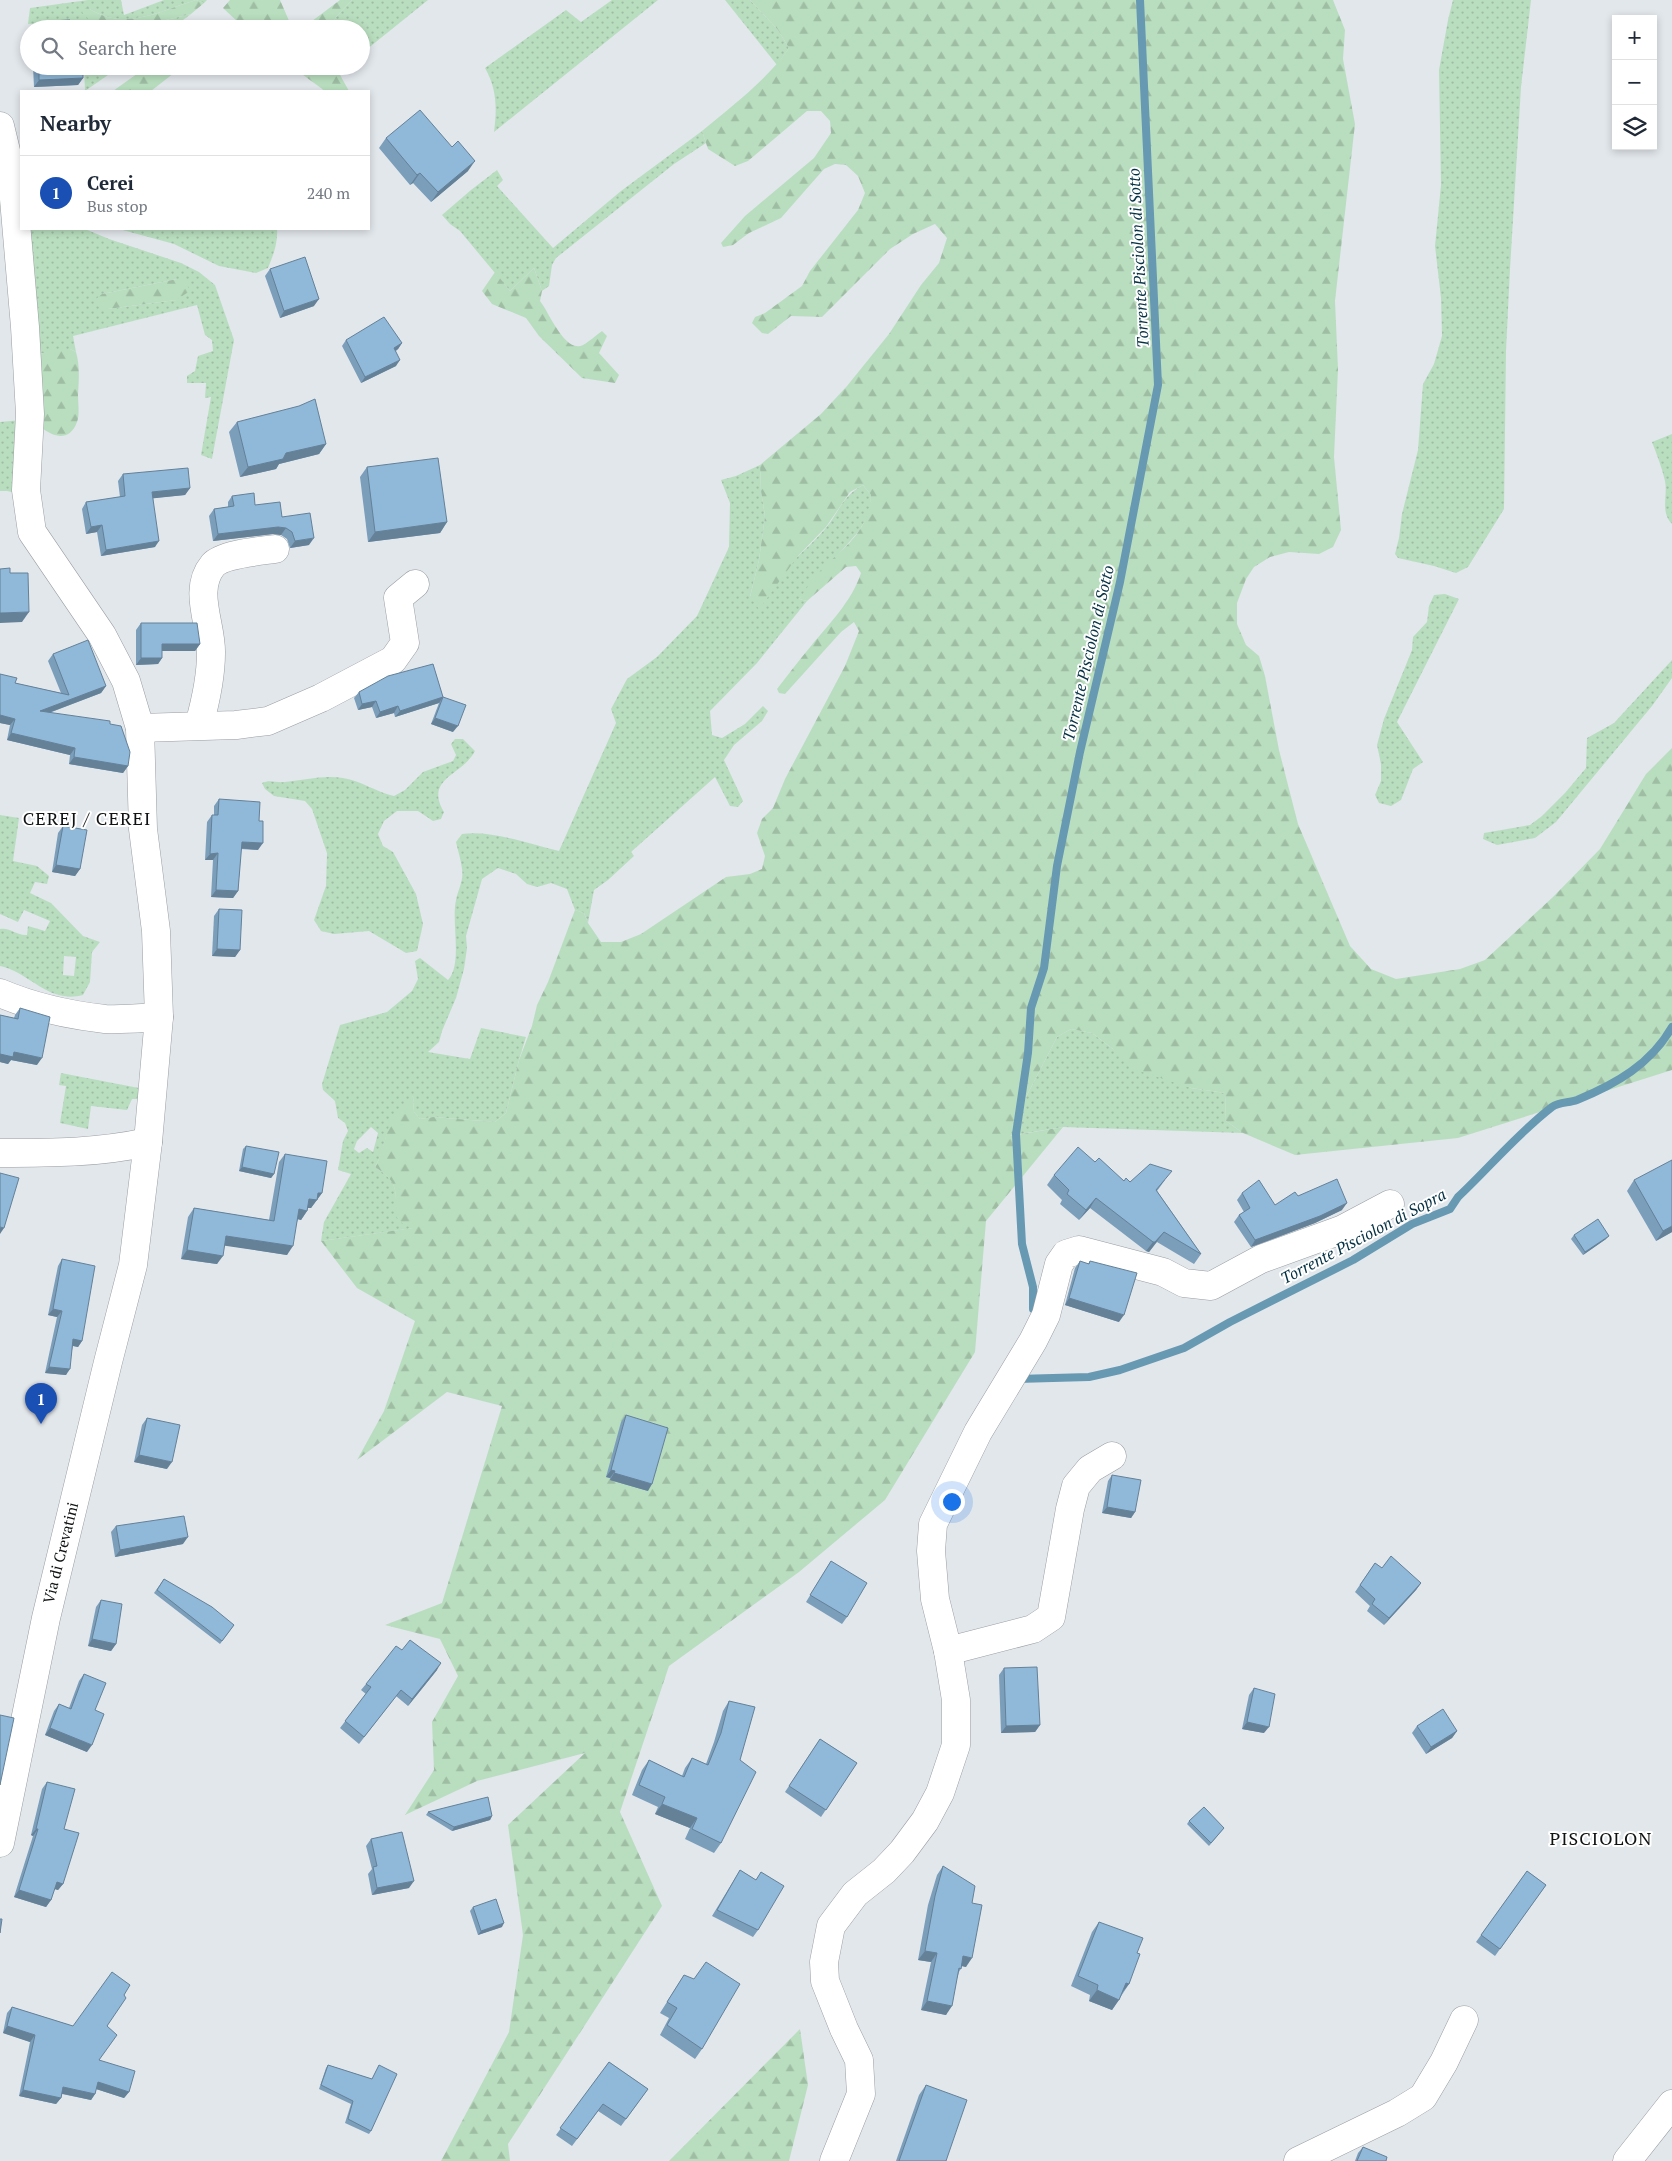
<!DOCTYPE html>
<html lang="en">
<head>
<meta charset="utf-8">
<style>
  :root { --surface:#fff; --page:#f2f2f3; --text:#1f2937; --muted:#747a83; --line:#e0e1e3; --accent:#4758cc }
  body { margin:0; font-family:"PT Serif",serif; background:var(--page); color:var(--text) }
  .controls { position:absolute; right:15px; top:15px; display:grid; overflow:hidden; border-radius:0px; box-shadow:0 2px 8px #0003 }
  .controls button { width:45px; height:45px; display:grid; place-items:center; padding:0; border:0; border-bottom:1px solid var(--line); background:var(--surface); color:var(--text); font:25px sans-serif }
  .you { position:absolute; left:951px; top:1501px; width:18px; height:18px; margin:-12px; border:4px solid #fff; border-radius:50%; background:#1a73e8; box-shadow:0 0 0 8px #1a73e833 }
  .badge { display:grid; place-items:center; width:32px; height:32px; border-radius:50%; background:var(--accent); color:#fff; font-size:16px; font-weight:700 }
  .pin { position:absolute; translate:-50% -41px; filter:drop-shadow(0 1px 2px #0008) }
  .pin::after { content:''; position:absolute; top:26px; width:18px; height:15px; background:inherit; clip-path:polygon(0 0,100% 0,50% 100%) }
  .list { margin:0; padding:0; list-style:none }
  h2 { display:flex; justify-content:space-between; align-items:center; height:65px; margin:0; padding:0 20px; font-size:21px }
  h2 small { font-size:16px; font-weight:400; color:var(--muted) }
  .list li { display:grid; grid-template-columns:32px 1fr auto; gap:15px; align-items:center; box-sizing:border-box; height:75px; padding:0 20px; border-top:1px solid var(--line) }
  .list b { display:block; font-size:19px; white-space:nowrap }
  .list p { margin:0; font-size:16px; white-space:nowrap; color:var(--muted) }
  .list em { font-size:16px; font-style:normal; color:var(--muted) }
  .icon { flex:none; width:28px; height:28px; fill:none; stroke:currentColor; stroke-width:2; stroke-linecap:round; stroke-linejoin:round }
  .map { position:relative; flex:none; width:1672px; height:2161px; overflow:hidden }
  .search { position:absolute; background:var(--surface); box-shadow:0 2px 8px #0003; left:20px; top:20px; width:350px; height:55px; display:flex; align-items:center; gap:12px; box-sizing:border-box; padding:0 18px; border-radius:28px; color:var(--muted); font-size:19px }
  .panel { position:absolute; background:var(--surface); box-shadow:0 2px 8px #0003; left:20px; top:90px; width:350px; height:140px; border-radius:0px }
  .map>svg:first-child { display:block }
  .grass { fill:url(#grass-dots); fill-rule:evenodd }
  .forest { fill:url(#forest-firs) }
  .lines { fill:none; stroke-linecap:round; stroke-linejoin:round }
  .stream { stroke:#6799b2; stroke-width:8 }
  .street-casing { stroke:#999ea2; stroke-width:29 }
  .street { stroke:#fff; stroke-width:28 }
  .wall { fill:#7b9ebb }
  .shaded-wall { fill:#648198 }
  .building { fill:#8fb8d9; stroke:#648198 }
  .labels { text-anchor:middle; stroke-width:4; stroke-linejoin:round; paint-order:stroke }
  .street-label { font-size:15px; fill:#0f1112; stroke:#fff }
  .water-label { font-size:16px; font-style:italic; fill:#043144; stroke:#fff }
  .quarter-label { font-size:18px; letter-spacing:1px; fill:#0f1112; stroke:#fff }
</style>
</head>
<body>
<div class="map">
<svg width="1672" height="2161" viewBox="0 0 1672 2161">
  <defs>
    <pattern id="grass-dots" width="8" height="8" patternUnits="userSpaceOnUse" patternTransform="scale(1.25)"><rect width="8" height="8" fill="#b9debf"/><path d="M2 2h.1M6 6h.1" fill="none" stroke="#9ebda3" stroke-width="1.8" stroke-linecap="round"/></pattern>
    <pattern id="forest-firs" width="22" height="20" patternUnits="userSpaceOnUse" patternTransform="scale(1.25)"><rect width="22" height="20" fill="#b9debf"/><path d="M5 1l3.5 6h-7zM16 11l3.5 6h-7z" fill="#9ebda3"/></pattern>
  </defs>
  <rect width="100%" height="100%" fill="#e2e7ec"/>
  <g class="grass">
    <path d="M88,0h33l3,15 40,-15h43l-3,3 -8,-3c-37,11 -71,32 -108,8l21,19 18,2h-44l-1,-8 -54,3 2,-16z"/>
    <polygon points="352,0 428,0 361,54 361,29 330,29 336,17"/>
    <path d="M612,0h46l-164,132c3,-23 3,-43 -9,-64l81,-58 15,12z"/>
    <polygon points="725,0 750,0 778,30 789,48 777,65"/>
    <polygon points="1453,0 1531,0 1521,87 1510,269 1506,351 1504,509 1468,567 1456,573 1434,566 1398,558 1395,554 1399,538 1402,514 1418,450 1423,384 1434,364 1442,336 1441,298 1435,246 1441,185 1439,70 1448,20"/>
    <polygon points="191,14 171,29 128,29"/>
    <polygon points="84,66 121,66 85,91"/>
    <polygon points="702,131 706,143 674,164 556,258 552,265 549,286 542,291 534,268 510,291 460,231 450,224 442,215 471,190 497,170 503,180 497,186 553,248 621,191"/>
    <path d="M31,229h54l24,10 72,24 18,9 16,13 19,55 -22,119 -11,-4 10,-58 -6,1 1,-15h-19v-7l8,-5 3,-15 15,-5 -1,-11 -7,-5 -8,-30 -124,31 3,16 -6,-3 -31,5zM177,279l-1,21 -68,9 -6,-15z"/>
    <path d="M119,229h158c1,14 -4,27 -9,39l-12,5 -37,-7 -45,-22z"/>
    <polygon points="21,420 21,494 7,491 0,491 0,422"/>
    <path d="M1672,434v90c-12,-12 -4,-28 -7,-43 -3,-13 -8,-26 -13,-39z"/>
    <path d="M760,465l1,26 4,25 -6,44 -9,37c26,-22 53,-43 75,-68 15,-18 16,-32 38,-44l8,10 -1,17 -11,19 -60,68 8,2 -50,62 -47,48 2,24 10,3 23,-14 18,-18 5,5 -6,10 -28,24 -10,15 19,41 -5,6 -8,-1 -15,-29 -84,75 3,4 -26,24 -14,10 -6,33 -4,-10 -9,-3 -8,-21 -16,-6 -14,4 -10,-3 -11,-10 -18,-6 -16,11 -16,57 1,12 -3,21 -8,29 -14,33 -3,11 -11,10 42,7 11,-31 45,9 -7,23 -13,53 -11,9 -62,-5 -13,2 -6,-7 -1,-16 -26,38 -6,21 -6,12c17,11 22,17 21,39l18,22 -93,13 3,-19 27,-48 -13,-4 5,-29 5,-10 -3,-8 -7,-5 -3,-17 -12,-11 -1,-6 18,-59 47,-13 25,-21 6,-12 -3,-18 5,-3 28,22c15,-16 3,-58 8,-80 2,-10 8,-20 6,-31 -1,-9 -4,-18 -6,-27l6,-8c30,-4 68,10 97,17l57,-128 -5,-14 16,-30 30,-22 40,-41 32,-69 1,-44 -9,-23 15,-4zM371,1127l7,6 -5,19 -6,-4 -8,5 -5,-4 3,-8z"/>
    <polygon points="1445,594 1459,599 1397,722 1423,762 1413,769 1401,800 1391,806 1379,803 1375,795 1381,781 1381,764 1377,745 1384,719 1412,650 1413,637 1427,622 1429,606 1434,595"/>
    <polygon points="1672,660 1672,678 1652,706 1556,822 1535,838 1497,845 1483,839 1484,833 1530,825 1542,816 1565,793 1586,768 1587,738 1614,723"/>
    <path d="M455,739h8l12,12c-13,25 -51,27 -31,61l-3,7 -8,2 -15,-10h-21l-13,10 -6,13 5,12 10,6 23,42 7,30 -6,27 -11,2 -37,-22 -35,3 -13,-3 -7,-11 12,-34 1,-33 -15,-44 -7,-8 -31,-5 -9,-7 -3,-6c8,-4 14,0 23,-1 20,-2 38,-7 58,-4 19,3 33,14 51,18l11,-6 18,-18 30,-11 3,-6 -5,-11z"/>
    <path d="M0,815l19,3 -6,43 24,5 12,10 -2,8 -12,-2 -5,11 21,10 32,33 17,6 -8,10 -2,30 -7,13c-35,9 -52,-22 -83,-29v-37c10,-2 17,7 27,6l1,-9 17,5 5,-10 -26,-11 -6,12 -18,-8zM64,956l12,1 -2,19 -11,-1z"/>
    <polygon points="1071,1029 1092,1033 1113,1049 1191,1088 1225,1093 1226,1121 1243,1133 1063,1127 1009,1136 1014,1120 1057,1037"/>
    <polygon points="61,1073 144,1089 142,1099 132,1099 127,1110 91,1106 88,1129 60,1123 66,1086 59,1085"/>
  </g>
  <g class="forest">
    <path d="M196,0l8,3 -13,11 -63,15 -34,-4 -12,-13 2,-3 4,-1c37,24 71,3 108,-8z"/>
    <polygon points="230,0 280,0 290,23 304,27 340,0 352,0 336,17 330,29 255,29 240,24 223,8"/>
    <path d="M750,0h583l12,30 -2,29 12,65 -20,177 3,68 -4,88 7,73 -8,17 -14,7 -30,-2 -19,5 -16,10 -8,12 -9,24v21l9,21 13,11 6,20 14,74 19,74 52,122 21,23 25,10 64,-10 25,-9 68,-63 47,-48 46,-75 26,-26v322l-214,68 -163,17 -52,-22 -17,-12 -1,-28 -34,-5 -55,-18 -23,-21 -21,-16 -21,-4 -14,8 -43,83 -4,16 53,-9 -77,94 -11,131 -90,148 -86,72 -130,94 -49,146 42,94 -154,238 2,17h-69l68,-129 14,-97 -15,-110 77,-72 -108,28 -72,34 29,-45 -2,-48 26,-46 -18,-37 -55,-14 57,-22 60,-197 -55,-14 -90,68 27,-49 31,-90 -58,-33 -36,-47 92,-13 -10,-4 -6,-6c-3,-28 4,-34 -22,-51 10,-17 10,-39 21,-55 4,-6 12,-11 17,-16l1,16 6,7 13,-2 62,5 11,-9 13,-53 13,-34 5,-21 11,-23 27,-72 9,3 4,10 13,19h20l20,-8 85,-57 24,-3 12,-5 3,-13 -8,-23 5,-14 11,-11 12,-29 60,-113 14,-35 -5,-9 -13,10 -56,62 -6,-1 -2,-4c11,-14 22,-29 34,-43 18,-22 41,-45 50,-73l-5,-7 -10,1 -39,34 -8,-2c7,-9 13,-20 21,-28 25,-25 48,-38 51,-76l-8,-10 -13,7 -24,35 -28,29 -39,53 -9,-12 9,-37 6,-44 -4,-25 -1,-26 61,-51 26,-28 42,-52 32,-49 18,-22 8,-25 -12,-14 -22,10 -23,15 -68,68 -31,-1 -23,18 -6,-1 -10,-10 3,-6 10,-4 37,-27 8,-15 48,-61 7,-17 -7,-17 -12,-11 -11,-1 -11,5 -43,49 -32,15 -16,12 -10,2 -2,-4 24,-27 69,-58 17,-25 -1,-12 -9,-10h-14l-59,50 -13,5 -27,-17 -6,-18c31,-26 64,-50 87,-83l-11,-18z"/>
    <polygon points="206,21 219,24 221,29 199,29"/>
    <polygon points="148,66 183,66 151,91 113,91"/>
    <polygon points="296,66 335,66 349,91 325,91 299,72"/>
    <path d="M534,268l8,23 -2,10c9,11 25,53 43,44 6,-3 13,-10 19,-14l5,5 -8,17 20,22 -4,8 -33,-5 -43,-42 -13,-18 -34,-14 -10,-13 13,-19 15,19z"/>
    <polygon points="177,279 185,281 190,291 176,300 108,309 99,307 96,303 96,299 102,294"/>
    <path d="M60,349h10l6,3c4,14 3,28 2,43 0,8 2,20 -1,27 -7,19 -22,16 -35,6l-3,-74z"/>
    <polygon points="800,2029 808,2085 789,2161 669,2161"/>
  </g>
  <g class="lines">
    <g class="stream">
      <polyline points="1033,1309 1033,1287 1022,1244 1016,1134 1028,1053 1031,1008 1044,968 1057,866 1080,752 1120,582 1158,385 1140,0"/>
      <path d="M1017,1379l72,-2 31,-7 64,-22 46,-26 123,-62 59,-36 38,-15 8,-12c31,-29 60,-64 94,-90 7,-5 17,-4 25,-7 39,-16 74,-36 95,-73"/>
    </g>
    <g class="street-casing">
      <g id="street">
        <polyline points="0,126 12,176 25,327 30,414 26,490 32,532 102,635 126,681 140,728 143,829 156,931 159,1017 148,1142 133,1265 108,1362 46,1618 0,1843"/>
        <path d="M199,725c7,-25 12,-47 12,-72 1,-28 -19,-63 2,-88 10,-11 48,-14 62,-16"/>
        <polyline points="140,728 236,725 268,721 321,698 393,660 405,643 398,598 415,584"/>
        <path d="M0,993c33,14 69,22 105,26 18,1 37,-1 54,-2"/>
        <path d="M0,1153c51,0 98,0 148,-11"/>
        <polyline points="948,1651 1033,1629 1051,1617 1070,1509 1076,1486 1090,1469 1112,1456"/>
        <polyline points="834,2161 861,2094 859,2060 844,2029 825,1981 824,1962 831,1926 855,1894 884,1871 902,1852 925,1821 940,1793 956,1745 956,1700 948,1651 935,1599 931,1551 933,1524 978,1432 1033,1341 1046,1315 1059,1264 1066,1254 1079,1250 1163,1272 1184,1283 1211,1286 1261,1259 1341,1230 1390,1204"/>
        <polyline points="1298,2161 1397,2113 1423,2097 1444,2062 1464,2020"/>
        <polyline points="1627,2161 1672,2104"/>
      </g>
    </g>
    <use href="#street" class="street"/>
  </g>
  <g class="wall">
    <polygon points="49,21 70,29 45,29"/>
    <polygon points="33,66 83,66 83,78 78,85 34,87"/>
    <polygon points="386,138 468,171 431,202 413,183 410,185 379,148"/>
    <polygon points="270,269 314,306 280,318 265,276"/>
    <polygon points="346,340 402,343 398,349 396,351 396,366 361,383 342,346"/>
    <polygon points="237,422 326,444 319,454 279,464 276,469 240,477 229,432"/>
    <polygon points="367,467 447,522 440,533 368,542 360,477"/>
    <polygon points="123,474 190,488 185,495 153,498 155,547 101,556 97,532 86,534 82,509 86,502 120,497 118,481"/>
    <polygon points="232,496 282,517 309,545 290,548 287,539 281,535 273,534 213,541 209,516 214,509 228,507 228,502"/>
    <polygon points="141,623 200,644 195,651 162,651 162,658 158,664 136,665 136,630"/>
    <polygon points="53,654 106,686 101,693 49,713 110,724 128,766 123,773 69,764 70,755 7,740 10,725 0,723 0,674 15,683 61,693 48,661"/>
    <polygon points="433,664 453,732 431,724 439,703 395,717 394,713 376,718 372,707 358,710 354,698 359,692"/>
    <polygon points="219,799 258,850 241,849 238,891 233,898 211,897 213,860 205,860 207,822 212,815 214,815 214,806"/>
    <polygon points="63,826 80,869 75,876 52,872 58,833"/>
    <polygon points="219,909 240,950 235,957 212,956 214,916"/>
    <polygon points="20,1008 37,1065 11,1060 8,1064 0,1062 0,1015 14,1018 15,1015"/>
    <polygon points="246,1146 274,1174 271,1178 239,1171 243,1149"/>
    <polygon points="285,1154 322,1193 311,1208 308,1208 307,1211 301,1220 298,1219 287,1255 225,1245 217,1264 181,1259 188,1217 194,1208 269,1220 279,1162"/>
    <polygon points="1095,1162 1124,1181 1130,1182 1165,1180 1157,1191 1201,1254 1194,1264 1157,1242 1149,1252 1146,1251 1090,1208 1079,1220 1060,1204 1062,1200 1047,1185 1054,1175"/>
    <polygon points="1634,1180 1672,1232 1656,1241 1627,1191"/>
    <polygon points="1242,1193 1275,1205 1298,1196 1342,1210 1315,1223 1251,1247 1234,1222 1239,1215 1244,1212 1237,1200"/>
    <polygon points="1574,1235 1606,1239 1583,1255 1571,1239"/>
    <polygon points="62,1259 82,1341 78,1347 73,1346 66,1375 45,1373 57,1317 48,1315 58,1266"/>
    <polygon points="1080,1261 1088,1264 1090,1261 1119,1322 1065,1305 1075,1268"/>
    <polygon points="626,1415 648,1491 610,1480 610,1478 606,1477 621,1422"/>
    <polygon points="147,1418 167,1469 134,1462 142,1425"/>
    <polygon points="1112,1475 1135,1512 1131,1518 1102,1513 1108,1481"/>
    <polygon points="116,1526 183,1544 115,1557 111,1532"/>
    <polygon points="831,1561 847,1617 842,1624 806,1602"/>
    <polygon points="1375,1563 1382,1568 1421,1583 1416,1590 1384,1625 1367,1611 1370,1606 1355,1592"/>
    <polygon points="164,1579 234,1625 220,1644 154,1593"/>
    <polygon points="101,1600 116,1644 111,1651 88,1646 96,1607"/>
    <polygon points="1004,1668 1040,1725 1035,1732 1001,1733 999,1675"/>
    <polygon points="437,1670 408,1706 396,1696 359,1744 340,1728 366,1694 361,1690 366,1684"/>
    <polygon points="84,1674 87,1752 45,1735 54,1711 59,1704 69,1708 79,1681"/>
    <polygon points="1254,1688 1264,1733 1242,1729 1249,1695"/>
    <polygon points="729,1701 740,1760 721,1843 714,1853 685,1839 690,1828 655,1814 658,1807 632,1795 642,1770 649,1760 682,1776 685,1768 692,1758 706,1764 714,1742 723,1711"/>
    <polygon points="1417,1726 1457,1731 1452,1738 1426,1754 1412,1733"/>
    <polygon points="820,1739 857,1763 821,1817 785,1792"/>
    <polygon points="47,1782 64,1829 63,1884 58,1890 54,1889 51,1900 46,1907 14,1897 33,1836 31,1835 42,1789"/>
    <polygon points="428,1812 492,1816 490,1820 452,1831 426,1815"/>
    <polygon points="1189,1821 1224,1828 1209,1846 1187,1824"/>
    <polygon points="371,1839 409,1888 372,1895 368,1874 372,1869 366,1846"/>
    <polygon points="943,1866 972,1903 966,1967 962,1966 959,1972 946,2015 921,2010 931,1962 918,1960 928,1905 937,1875"/>
    <polygon points="740,1870 756,1880 761,1872 758,1930 753,1937 712,1916"/>
    <polygon points="1527,1871 1546,1885 1495,1956 1476,1942"/>
    <polygon points="473,1907 502,1927 478,1935 470,1911"/>
    <polygon points="1099,1922 1137,1953 1129,1984 1112,2010 1089,2001 1090,1995 1071,1986 1092,1932"/>
    <polygon points="684,1975 702,2049 695,2059 660,2035 669,2018 660,2013"/>
    <polygon points="124,1995 107,2026 99,2060 129,2092 124,2098 96,2089 95,2094 91,2100 62,2094 61,2098 56,2104 19,2096 30,2042 3,2033 7,2013 12,2007 73,2026"/>
    <polygon points="609,2062 648,2089 621,2126 598,2111 572,2146 556,2135"/>
    <polygon points="328,2065 372,2079 379,2065 371,2131 369,2134 345,2123 351,2104 319,2089 326,2068"/>
    <polygon points="926,2085 946,2161 896,2161 919,2095"/>
    <polygon points="1363,2147 1386,2161 1355,2161 1358,2153"/>
  </g>
  <g class="shaded-wall">
    <polygon points="83,78 78,85 34,87 39,80"/>
    <polygon points="475,161 468,171 431,202 438,192"/>
    <polygon points="420,173 413,183 410,185 417,175"/>
    <polygon points="319,299 314,306 280,318 284,311"/>
    <polygon points="402,343 398,349 390,354 394,348"/>
    <polygon points="400,360 396,366 361,383 365,377"/>
    <polygon points="326,444 319,454 279,464 276,469 240,477 248,467 286,453"/>
    <polygon points="190,488 185,495 147,499 152,492"/>
    <polygon points="447,522 440,533 368,542 375,532"/>
    <polygon points="102,525 97,532 86,534 91,527"/>
    <polygon points="278,527 286,528 281,535 273,534 213,541 218,534"/>
    <polygon points="314,538 309,545 290,548 295,541"/>
    <polygon points="159,541 155,547 101,556 106,550"/>
    <polygon points="29,612 22,622 0,623 0,613"/>
    <polygon points="162,644 200,644 195,651 157,651"/>
    <polygon points="141,658 162,658 158,664 136,665"/>
    <polygon points="106,686 101,693 35,718 40,711"/>
    <polygon points="443,697 439,703 395,717 400,711"/>
    <polygon points="376,701 372,707 358,710 362,704"/>
    <polygon points="398,706 394,713 376,718 380,712"/>
    <polygon points="0,715 15,719 10,725 0,723"/>
    <polygon points="435,718 458,726 453,732 431,724"/>
    <polygon points="11,733 75,748 70,755 7,740"/>
    <polygon points="74,757 128,766 123,773 69,764"/>
    <polygon points="242,842 263,843 258,850 237,848"/>
    <polygon points="218,853 213,860 205,860 210,854"/>
    <polygon points="56,865 80,869 75,876 52,872"/>
    <polygon points="216,890 238,891 233,898 211,897"/>
    <polygon points="217,949 240,950 235,957 212,956"/>
    <polygon points="14,1052 42,1058 37,1065 11,1060 8,1064 0,1062 0,1054"/>
    <polygon points="242,1167 274,1174 271,1178 239,1171"/>
    <polygon points="318,1193 322,1193 311,1208 303,1208 309,1199"/>
    <polygon points="1096,1198 1090,1208 1079,1220 1086,1210"/>
    <polygon points="1347,1203 1342,1210 1315,1223 1251,1247 1255,1240"/>
    <polygon points="299,1209 307,1211 301,1220 293,1218"/>
    <polygon points="1672,1226 1672,1232 1656,1241 1663,1231"/>
    <polygon points="0,1227 4,1228 0,1234"/>
    <polygon points="1164,1232 1149,1252 1146,1251 1153,1242"/>
    <polygon points="226,1236 293,1246 287,1255 220,1245"/>
    <polygon points="1609,1236 1606,1239 1583,1255 1585,1252"/>
    <polygon points="187,1250 223,1256 217,1264 181,1259"/>
    <polygon points="1069,1298 1124,1315 1119,1322 1065,1305"/>
    <polygon points="53,1309 62,1311 57,1317 48,1315"/>
    <polygon points="73,1339 82,1341 78,1347 69,1345"/>
    <polygon points="49,1367 70,1369 66,1375 45,1373"/>
    <polygon points="139,1455 172,1462 167,1469 134,1462"/>
    <polygon points="611,1470 615,1471 610,1478 606,1477"/>
    <polygon points="614,1473 652,1484 648,1491 610,1480"/>
    <polygon points="1107,1507 1135,1512 1131,1518 1102,1513"/>
    <polygon points="188,1537 183,1544 115,1557 120,1550"/>
    <polygon points="1421,1583 1416,1590 1384,1625 1389,1618"/>
    <polygon points="92,1639 116,1644 111,1651 88,1646"/>
    <polygon points="441,1663 437,1670 408,1706 412,1699"/>
    <polygon points="1247,1722 1269,1727 1264,1733 1242,1729"/>
    <polygon points="1040,1725 1035,1732 1001,1733 1006,1726"/>
    <polygon points="50,1728 92,1745 87,1752 45,1735"/>
    <polygon points="1457,1731 1452,1738 1426,1754 1431,1747"/>
    <polygon points="662,1804 697,1818 690,1828 655,1814"/>
    <polygon points="492,1816 490,1820 452,1831 454,1827"/>
    <polygon points="36,1829 38,1829 33,1836 31,1835"/>
    <polygon points="414,1881 409,1888 372,1895 377,1888"/>
    <polygon points="57,1882 63,1884 58,1890 52,1888"/>
    <polygon points="19,1890 51,1900 46,1907 14,1897"/>
    <polygon points="504,1923 502,1927 478,1935 481,1931"/>
    <polygon points="925,1951 937,1953 931,1962 918,1960"/>
    <polygon points="963,1956 972,1958 966,1967 957,1965"/>
    <polygon points="1126,1983 1129,1984 1121,1994"/>
    <polygon points="1097,1990 1119,2000 1112,2010 1089,2001"/>
    <polygon points="927,2001 952,2006 946,2015 921,2010"/>
    <polygon points="7,2026 35,2035 30,2042 3,2033"/>
    <polygon points="98,2082 129,2092 124,2098 93,2088"/>
    <polygon points="63,2087 95,2094 91,2100 59,2093"/>
    <polygon points="23,2090 61,2098 56,2104 19,2096"/>
  </g>
  <g class="building">
    <polygon points="70,20 70,29 50,29 49,21"/>
    <polygon points="39,66 83,66 83,78 39,80"/>
    <polygon points="420,110 452,147 458,141 475,161 438,192 420,173 417,175 386,138"/>
    <polygon points="305,257 319,299 284,311 270,269"/>
    <polygon points="384,317 402,343 394,348 400,360 365,377 346,340"/>
    <polygon points="315,399 326,444 286,453 283,459 248,467 237,422 299,406"/>
    <polygon points="438,458 447,522 375,532 367,467"/>
    <polygon points="188,468 190,488 152,492 159,541 106,550 102,525 91,527 86,502 125,496 123,474"/>
    <polygon points="254,493 255,505 280,502 282,517 310,513 314,538 295,541 292,532 286,528 278,527 218,534 214,509 234,506 232,496"/>
    <polygon points="10,568 10,573 28,573 29,612 0,613 0,569"/>
    <polygon points="141,623 197,623 200,644 162,644 162,658 141,658"/>
    <polygon points="88,640 106,686 40,711 110,721 110,724 121,726 130,752 128,766 74,757 75,748 11,733 15,719 0,715 0,674 17,678 15,683 69,695 53,654"/>
    <polygon points="433,664 443,697 400,711 398,706 380,712 376,701 362,704 359,692 388,676"/>
    <polygon points="443,697 466,705 458,726 435,718"/>
    <polygon points="219,799 260,802 259,821 263,821 263,843 242,842 238,891 216,890 218,853 210,854 212,815 218,815"/>
    <polygon points="63,826 87,830 80,869 56,865"/>
    <polygon points="219,909 242,910 240,950 217,949"/>
    <polygon points="20,1008 50,1017 42,1058 14,1052 13,1057 0,1054 0,1015 18,1019"/>
    <polygon points="246,1146 279,1152 274,1174 242,1167"/>
    <polygon points="1078,1147 1095,1162 1099,1158 1124,1181 1126,1178 1130,1182 1150,1164 1172,1171 1156,1190 1201,1254 1164,1232 1155,1242 1153,1242 1096,1198 1086,1210 1067,1194 1069,1190 1054,1175"/>
    <polygon points="285,1154 327,1161 322,1193 318,1193 317,1200 309,1199 307,1211 299,1209 293,1246 226,1236 223,1256 187,1250 194,1208 274,1221"/>
    <polygon points="1672,1160 1672,1226 1663,1231 1634,1180"/>
    <polygon points="0,1173 19,1178 4,1228 0,1227"/>
    <polygon points="1337,1179 1347,1203 1320,1216 1255,1240 1239,1215 1250,1208 1242,1193 1259,1180 1275,1205 1295,1192 1298,1196"/>
    <polygon points="1598,1219 1609,1236 1585,1252 1574,1235"/>
    <polygon points="62,1259 95,1266 82,1341 73,1339 70,1369 49,1367 62,1311 53,1309"/>
    <polygon points="1080,1261 1089,1264 1090,1261 1137,1273 1124,1315 1069,1298"/>
    <polygon points="626,1415 668,1428 652,1484 614,1473 615,1471 611,1470"/>
    <polygon points="147,1418 180,1425 172,1462 139,1455"/>
    <polygon points="1112,1475 1141,1480 1135,1512 1107,1507"/>
    <polygon points="184,1516 188,1537 120,1550 116,1526"/>
    <polygon points="1391,1556 1421,1583 1389,1618 1372,1604 1375,1599 1360,1585 1375,1563 1382,1568"/>
    <polygon points="831,1561 867,1583 847,1617 810,1595"/>
    <polygon points="164,1579 212,1607 234,1625 222,1641 157,1590"/>
    <polygon points="101,1600 122,1604 116,1644 92,1639"/>
    <polygon points="410,1640 441,1663 412,1699 401,1690 364,1737 345,1721 371,1687 366,1684 396,1646 402,1650"/>
    <polygon points="1037,1667 1040,1725 1006,1726 1004,1668"/>
    <polygon points="84,1674 106,1683 95,1710 104,1714 92,1745 50,1728 59,1704 71,1709"/>
    <polygon points="1254,1688 1275,1694 1269,1727 1247,1722"/>
    <polygon points="729,1701 755,1707 740,1760 756,1772 721,1843 692,1829 697,1818 662,1804 665,1797 639,1785 649,1760 684,1777 692,1758 708,1765 721,1733"/>
    <polygon points="1443,1709 1457,1731 1431,1747 1417,1726"/>
    <polygon points="0,1715 14,1718 0,1785"/>
    <polygon points="820,1739 857,1763 826,1810 789,1786"/>
    <polygon points="47,1782 75,1789 64,1829 79,1833 63,1884 57,1882 51,1900 19,1890 38,1829 36,1829"/>
    <polygon points="488,1797 492,1816 454,1827 428,1812"/>
    <polygon points="1204,1807 1224,1828 1211,1843 1189,1821"/>
    <polygon points="402,1832 414,1881 377,1888 373,1867 377,1866 371,1839"/>
    <polygon points="943,1866 975,1886 972,1903 982,1905 972,1958 963,1956 961,1969 959,1968 952,2006 927,2001 937,1953 925,1951 935,1896"/>
    <polygon points="740,1870 756,1880 761,1872 784,1886 758,1930 717,1910"/>
    <polygon points="1527,1871 1546,1885 1500,1949 1481,1935"/>
    <polygon points="496,1899 504,1923 481,1931 473,1907"/>
    <polygon points="0,1919 2,1919 0,1933"/>
    <polygon points="1099,1922 1143,1938 1137,1953 1140,1954 1129,1984 1126,1983 1119,2000 1097,1990 1098,1985 1078,1976"/>
    <polygon points="706,1962 740,1984 702,2049 667,2025 677,2008 667,2002 684,1975 694,1979"/>
    <polygon points="112,1972 130,1985 124,1995 126,1998 107,2026 117,2035 99,2060 135,2071 129,2092 98,2082 95,2094 63,2087 61,2098 23,2090 35,2035 7,2026 12,2007 73,2026"/>
    <polygon points="609,2062 648,2089 626,2119 603,2104 577,2139 560,2128"/>
    <polygon points="328,2065 372,2079 379,2065 397,2074 371,2131 348,2119 353,2101 321,2085"/>
    <polygon points="926,2085 967,2100 946,2161 899,2161"/>
    <polygon points="1363,2147 1387,2157 1386,2161 1357,2161"/>
  </g>
  <g class="labels">
    <g class="street-label">
      <text transform="translate(61 1553) rotate(-76)" y="5">Via di Crevatini</text>
    </g>
    <g class="water-label">
      <text transform="translate(1138 258) rotate(-93)" y="6">Torrente Pisciolon di Sotto</text>
      <text transform="translate(1088 653) rotate(-77)" y="6">Torrente Pisciolon di Sotto</text>
      <text transform="translate(1363 1236) rotate(-28)" y="6">Torrente Pisciolon di Sopra</text>
    </g>
    <g class="quarter-label">
      <text x="87" y="825">CEREJ / CEREI</text>
      <text x="1601" y="1845">PISCIOLON</text>
    </g>
  </g>
</svg>
<div class="controls">
<button>+</button>
<button>−</button>
<button><svg class="icon" aria-label="layers" viewBox="0 0 24 24"><path d="M12 4l9 5-9 5-9-5zM3 14l9 5 9-5"/></svg></button>
</div>
<div class="you"></div>
<div class="pin badge" style="left:41px;top:1424px;background:#1a4fb4">1</div>
<div class="search"><svg class="icon" aria-label="search" viewBox="0 0 24 24"><circle cx="10" cy="10" r="6"/><path d="M15 15l6 6"/></svg>Search here</div>
<section class="panel">
<h2>Nearby<small></small></h2>
<ul class="list">
<li><span class="badge" style="background:#1a4fb4">1</span><div><b>Cerei</b><p>Bus stop</p></div><em>240 m</em></li>
</ul>
</section>
</div>
</body>
</html>
